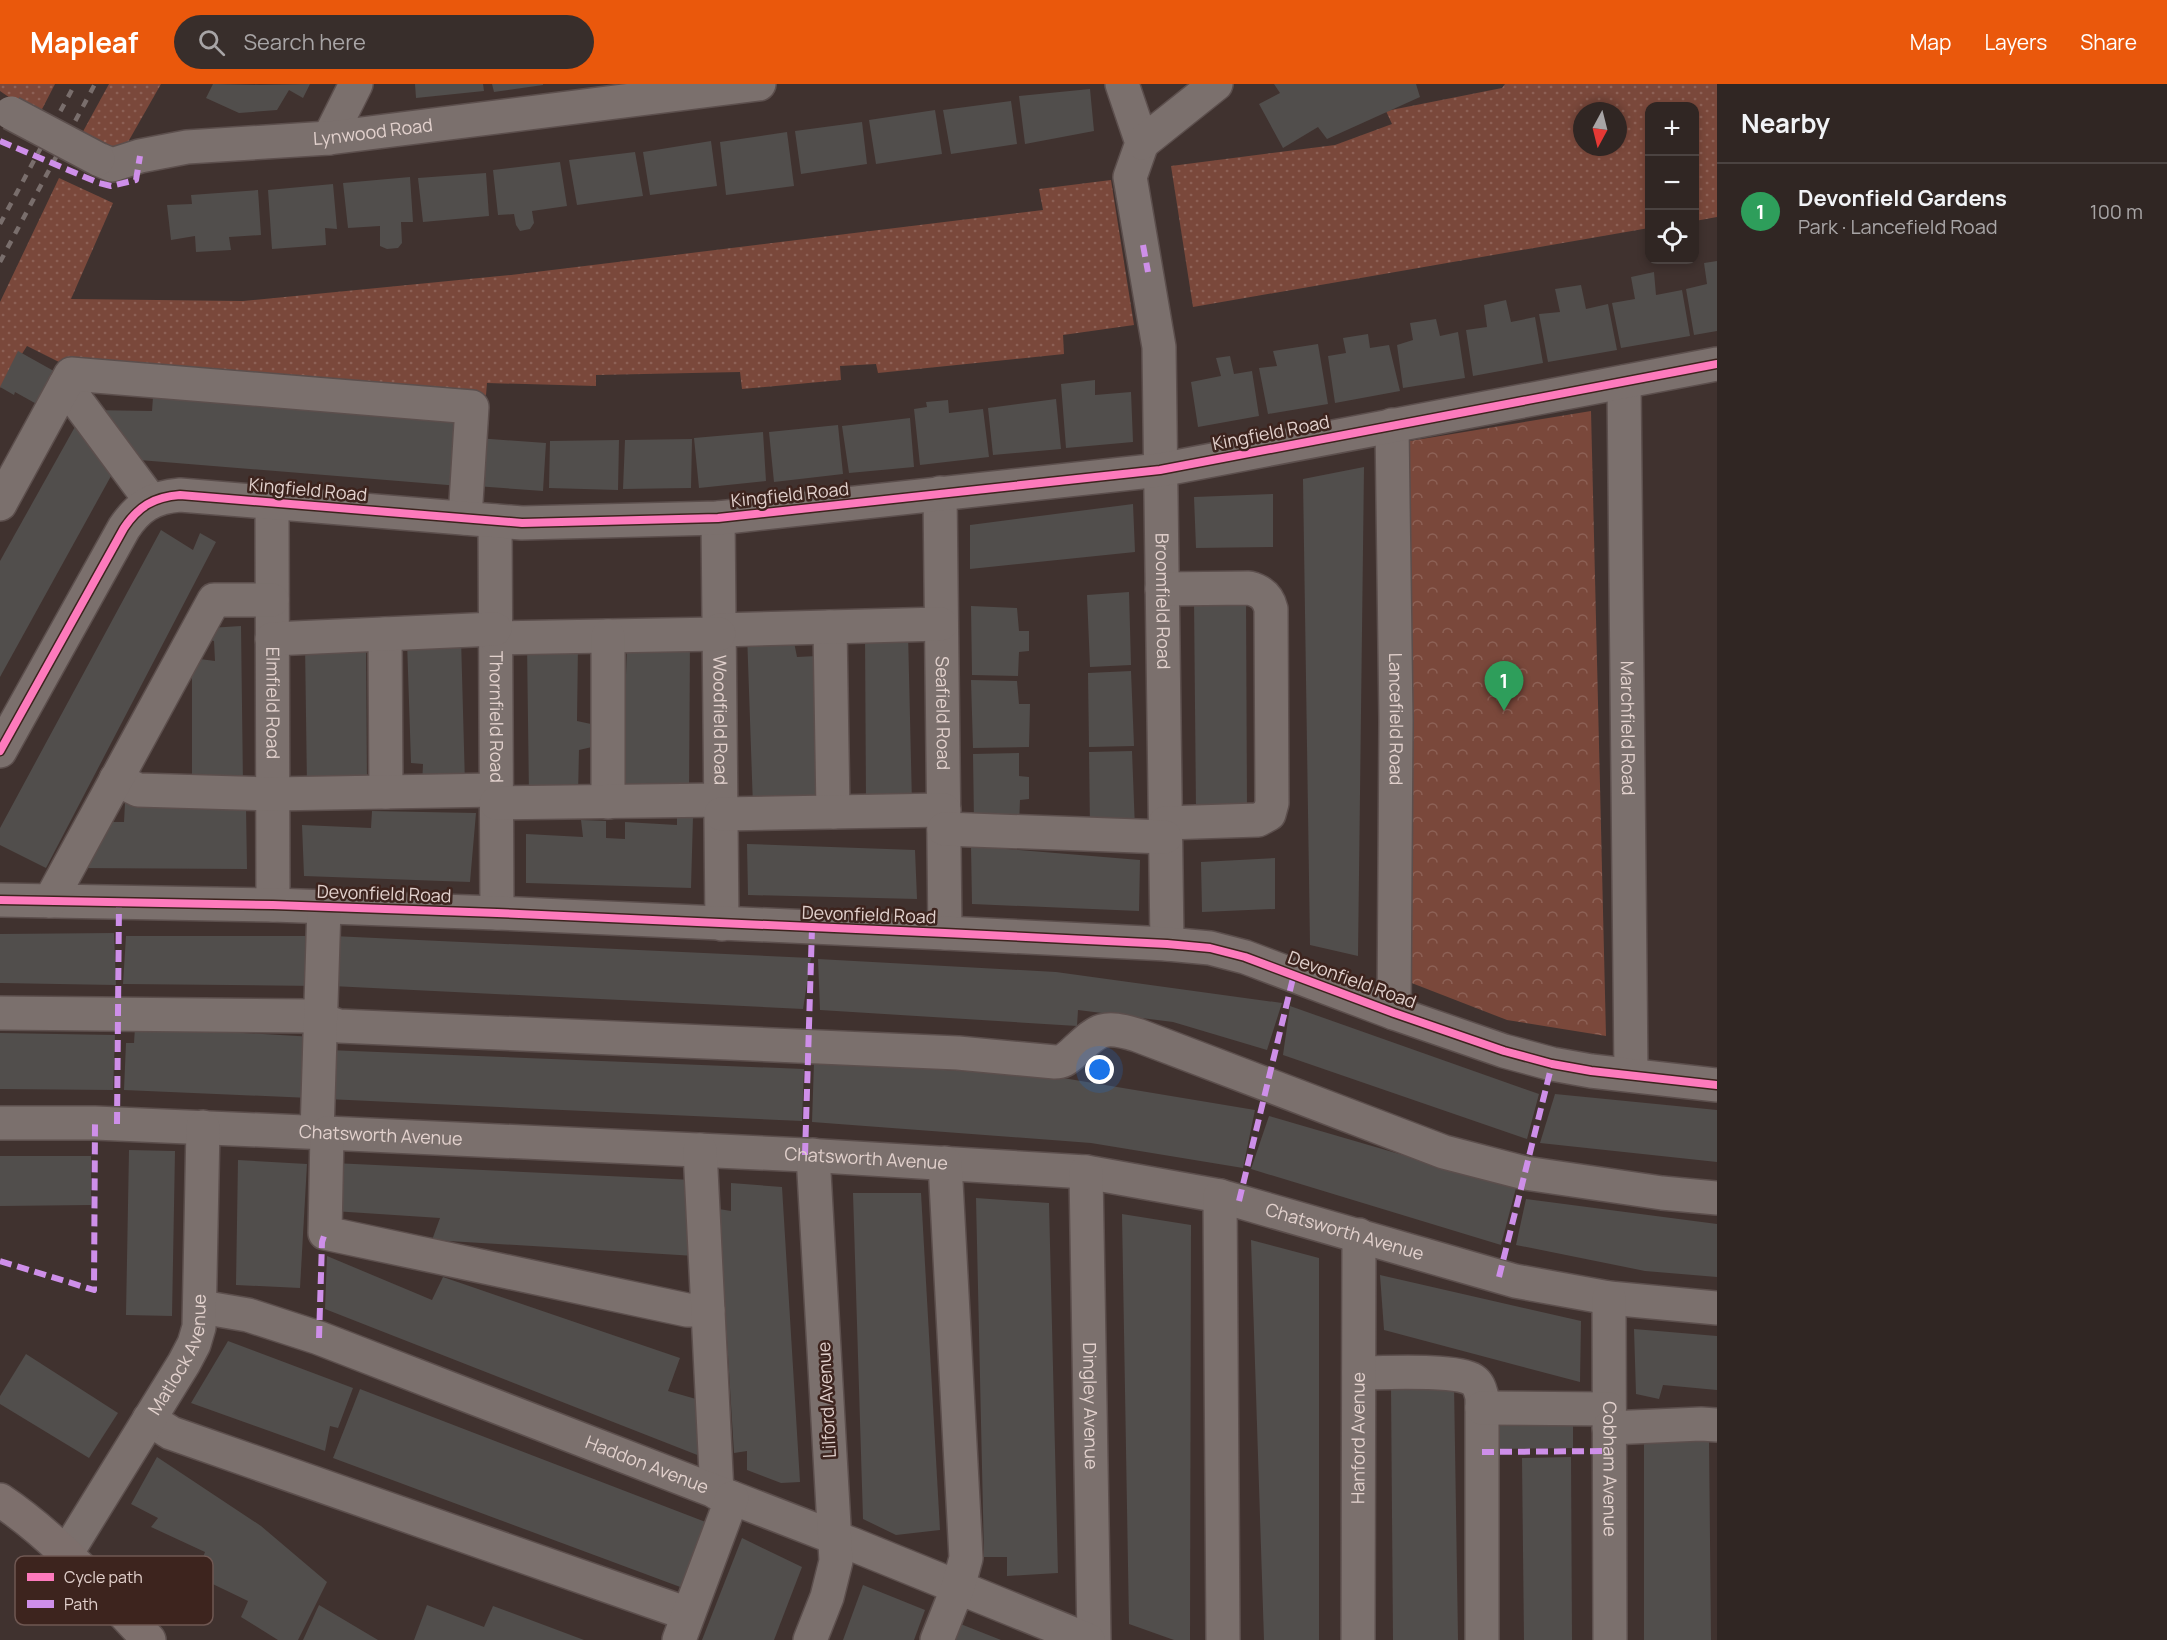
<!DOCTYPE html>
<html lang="en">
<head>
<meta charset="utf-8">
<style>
  :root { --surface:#302623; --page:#382e2b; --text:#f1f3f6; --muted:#a8a5a6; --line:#4b4341; --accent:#ea580c }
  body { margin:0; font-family:Manrope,sans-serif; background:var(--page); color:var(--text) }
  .controls { position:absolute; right:18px; top:18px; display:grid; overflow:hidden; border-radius:12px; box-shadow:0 3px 9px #0003 }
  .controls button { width:54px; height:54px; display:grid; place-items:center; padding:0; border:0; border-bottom:2px solid var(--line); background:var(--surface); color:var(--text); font:30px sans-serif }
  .compass { position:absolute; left:1573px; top:18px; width:54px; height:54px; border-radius:50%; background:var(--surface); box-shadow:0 3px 9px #0003; rotate:187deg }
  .you { position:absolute; left:1100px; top:986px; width:21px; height:21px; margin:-15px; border:4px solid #fff; border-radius:50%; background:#1a73e8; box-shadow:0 0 0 9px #1a73e833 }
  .badge { display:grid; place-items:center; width:39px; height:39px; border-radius:50%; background:var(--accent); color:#fff; font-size:20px; font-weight:700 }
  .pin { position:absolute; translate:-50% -50px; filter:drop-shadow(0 2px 3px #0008) }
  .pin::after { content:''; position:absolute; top:32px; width:21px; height:18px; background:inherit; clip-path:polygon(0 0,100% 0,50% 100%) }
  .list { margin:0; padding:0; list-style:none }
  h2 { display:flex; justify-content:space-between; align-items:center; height:78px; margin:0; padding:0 24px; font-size:26px }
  h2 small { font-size:20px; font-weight:400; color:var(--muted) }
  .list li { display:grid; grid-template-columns:39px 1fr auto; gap:18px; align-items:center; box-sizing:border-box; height:96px; padding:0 24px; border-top:2px solid var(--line) }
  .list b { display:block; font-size:22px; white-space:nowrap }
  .list p { margin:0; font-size:20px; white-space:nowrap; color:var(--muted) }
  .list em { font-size:20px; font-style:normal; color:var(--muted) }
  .icon { flex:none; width:33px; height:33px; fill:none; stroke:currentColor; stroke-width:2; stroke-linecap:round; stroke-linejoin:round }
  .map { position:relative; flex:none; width:1717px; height:1556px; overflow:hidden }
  header { display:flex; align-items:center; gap:36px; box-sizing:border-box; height:84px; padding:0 30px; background:var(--accent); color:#fff }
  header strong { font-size:28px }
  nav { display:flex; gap:33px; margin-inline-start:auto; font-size:21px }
  .search { width:420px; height:54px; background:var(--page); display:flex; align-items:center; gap:15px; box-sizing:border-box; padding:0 21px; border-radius:33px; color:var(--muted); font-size:22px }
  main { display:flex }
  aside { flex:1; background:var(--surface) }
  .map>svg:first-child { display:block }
  .grass { fill:url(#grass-dots); fill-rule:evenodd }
  .forest { fill:url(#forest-crowns) }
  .building { fill:#514e4c }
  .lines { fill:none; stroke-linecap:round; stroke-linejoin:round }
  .minor-casing { stroke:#5c4f4d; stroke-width:36 }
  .major-casing { stroke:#5c4f4d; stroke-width:36 }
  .minor { stroke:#7b706d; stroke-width:33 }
  .major { stroke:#7d6f6c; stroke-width:33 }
  .rail { stroke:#796e6c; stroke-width:4.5; stroke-dasharray:8 8; stroke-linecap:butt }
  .minor-bridge-casing { stroke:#5c4f4d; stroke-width:36; stroke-linecap:butt }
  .minor-bridge { stroke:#7b706d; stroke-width:33 }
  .quiet { stroke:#ce8fe9; stroke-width:6; stroke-dasharray:12 6; stroke-linecap:butt }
  .cycleway-casing { stroke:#3d241e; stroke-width:11 }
  .cycleway { stroke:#fd7abc; stroke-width:8 }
  .labels { text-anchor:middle; stroke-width:5; stroke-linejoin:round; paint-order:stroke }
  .street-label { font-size:18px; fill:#e2d1cd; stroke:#3d241e }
  .key { fill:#3d241e; stroke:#6f5853; stroke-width:1.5 }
  .key-label { font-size:16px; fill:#e2d1cd }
</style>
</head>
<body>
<header>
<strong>Mapleaf</strong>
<div class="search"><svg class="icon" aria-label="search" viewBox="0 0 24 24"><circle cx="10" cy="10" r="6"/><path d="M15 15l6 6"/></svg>Search here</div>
<nav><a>Map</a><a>Layers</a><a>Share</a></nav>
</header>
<main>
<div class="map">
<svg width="1717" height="1556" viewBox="0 0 1717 1556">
  <defs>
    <pattern id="grass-dots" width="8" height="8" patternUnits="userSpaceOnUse" patternTransform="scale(1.5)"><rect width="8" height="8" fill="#7a483b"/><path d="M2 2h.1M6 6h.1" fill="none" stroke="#8d6156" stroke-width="1.8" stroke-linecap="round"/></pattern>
    <pattern id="forest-crowns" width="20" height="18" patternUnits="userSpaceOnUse" patternTransform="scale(1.5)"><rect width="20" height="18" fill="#7a483b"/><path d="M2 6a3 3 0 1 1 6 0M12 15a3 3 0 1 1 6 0" fill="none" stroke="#8d6156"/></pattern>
  </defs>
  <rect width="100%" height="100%" fill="#40322f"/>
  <g class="grass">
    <polygon points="0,0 55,0 38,33 0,7"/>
    <polygon points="109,0 161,0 128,58 110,67 80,53"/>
    <path d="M1505,0h212v133l-22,4 -1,-115h-44l-1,122 -456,79 -22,-141 164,-21 57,-21 -6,-13 116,-23zM1582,27h36v36h-36z"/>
    <polygon points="59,94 113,119 71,215 243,217 511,191 1043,126 1039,105 1111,96 1134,241 1063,251 1064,270 878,289 876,280 840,282 841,296 742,305 740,288 596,291 596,302 487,299 486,311 67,282 27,262 0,304 0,218"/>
  </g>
  <polygon class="forest" points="1591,327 1606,952 1507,936 1409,898 1410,357"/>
  <g class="building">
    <polygon points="213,0 260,1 310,0 303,14 289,6 277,26 239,29 206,14"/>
    <polygon points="415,0 483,0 484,7 416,14"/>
    <polygon points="492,0 543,0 543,1 494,8"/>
    <polygon points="1274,0 1416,0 1420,13 1327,55 1318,43 1283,64 1259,20 1280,9"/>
    <polygon points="1090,5 1094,47 1025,60 1019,12"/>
    <polygon points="1011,17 1017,60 951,70 943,26"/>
    <polygon points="935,26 942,70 876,80 869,36"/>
    <polygon points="862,38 867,80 801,90 795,47"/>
    <polygon points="787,48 794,102 726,111 720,58"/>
    <polygon points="711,57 717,102 650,111 643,68"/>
    <polygon points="635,68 643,112 577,121 569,76"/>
    <polygon points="560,78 567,122 532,127 534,139 530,145 520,147 516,141 514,130 498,131 493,86"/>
    <polygon points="486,89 489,132 423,138 418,94"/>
    <polygon points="410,93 413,138 401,138 402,159 398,164 387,165 380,162 380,142 348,144 343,99"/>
    <polygon points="333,100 337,145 325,144 326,161 272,165 268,106"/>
    <polygon points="258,106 261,151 229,153 231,166 196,168 195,152 171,156 167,121 192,120 191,111"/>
    <polygon points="1717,177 1717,247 1694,251 1686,205 1707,200 1704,179"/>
    <polygon points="1654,188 1656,211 1682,206 1690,252 1621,264 1612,219 1635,215 1631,193"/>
    <polygon points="1581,201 1586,225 1608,220 1617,266 1548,278 1539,230 1560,228 1555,205"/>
    <polygon points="1506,216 1511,238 1535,233 1543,279 1473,292 1466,246 1487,243 1484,221"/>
    <polygon points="1436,235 1440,252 1458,248 1465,294 1403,304 1397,261 1413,256 1410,239"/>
    <polygon points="1368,250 1370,264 1389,261 1400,307 1335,319 1328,272 1346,269 1343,254"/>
    <polygon points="1318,260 1328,320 1268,330 1259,284 1277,282 1273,267"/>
    <polygon points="18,267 61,291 42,323 15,308 14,311 0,303"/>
    <polygon points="1230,272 1234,290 1252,287 1259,332 1198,343 1191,298 1221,292 1216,274"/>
    <polygon points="1095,296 1095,311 1131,308 1133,358 1066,364 1061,300"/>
    <polygon points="153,313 465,340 460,402 127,375 89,326 152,327"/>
    <polygon points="1056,315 1061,365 993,371 988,324"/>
    <polygon points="948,316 949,329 983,325 989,373 920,381 914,325 927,323 926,318"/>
    <polygon points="81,332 116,383 0,593 0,477"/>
    <polygon points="910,334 914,383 849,389 842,342"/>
    <polygon points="838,341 843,390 774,398 769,348"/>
    <polygon points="763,348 766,397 699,404 694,354"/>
    <polygon points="477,354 546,359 543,407 475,402"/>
    <polygon points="692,355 691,404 623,405 625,356"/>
    <polygon points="619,356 618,406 549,404 550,357"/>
    <polygon points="1364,383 1358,872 1310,861 1303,395"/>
    <polygon points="1273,410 1273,463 1196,464 1194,413"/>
    <polygon points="1133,420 1135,468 970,485 970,441"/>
    <polygon points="161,446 193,466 200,449 216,458 46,784 0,761 0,744"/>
    <polygon points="1129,508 1131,581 1090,583 1087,511"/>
    <polygon points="1246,514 1247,727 1196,727 1194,515"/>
    <polygon points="971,522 1017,524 1019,547 1029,547 1029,567 1019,568 1018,592 972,591"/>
    <polygon points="241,542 243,701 192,700 192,574 215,577 214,557 210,556 209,544"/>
    <polygon points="865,548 908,548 912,720 866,718"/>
    <polygon points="747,549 793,553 797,573 817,572 816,718 753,723"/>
    <polygon points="461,554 465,700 422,701 423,680 411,679 407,557"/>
    <polygon points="366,555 367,701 307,703 305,559"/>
    <polygon points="690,555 689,711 622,711 627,560"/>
    <polygon points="527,559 578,560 577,637 591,640 592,663 579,666 578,712 529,713"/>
    <polygon points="1131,587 1134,662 1089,663 1088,589"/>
    <polygon points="971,596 1017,597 1019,620 1030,620 1029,663 973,664"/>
    <polygon points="1132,667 1135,745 1090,744 1089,668"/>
    <polygon points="1019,669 1019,692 1029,693 1029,715 1020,716 1019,741 974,739 973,670"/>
    <polygon points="125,719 246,723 247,785 75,784 101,738 124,738"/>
    <polygon points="372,727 476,729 470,798 304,792 302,741 371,744"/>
    <polygon points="677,732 693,733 691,804 526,799 526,750 583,753 581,736 606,737 606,754 625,755 625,738 677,741"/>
    <polygon points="747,760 915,766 917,815 748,811"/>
    <polygon points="971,762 1140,776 1139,827 972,820"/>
    <polygon points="1275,774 1275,825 1202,828 1201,778"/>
    <polygon points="114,849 116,901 0,899 0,850"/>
    <polygon points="126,852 317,852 318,902 123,900"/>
    <polygon points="333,852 811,874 803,925 332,902"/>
    <polygon points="818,875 1056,888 1282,919 1267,966 1173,938 1078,926 1077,942 820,926"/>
    <polygon points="1290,922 1539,1010 1527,1055 1283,971"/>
    <polygon points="135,943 315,953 310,1014 124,1006 126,959 134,959"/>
    <polygon points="0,949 115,951 113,1006 0,1005"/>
    <polygon points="328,966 804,985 802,1037 327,1015"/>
    <polygon points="814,978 1057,993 1255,1026 1243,1084 1091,1059 812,1038"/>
    <polygon points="1555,1010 1717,1026 1717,1078 1540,1059"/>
    <polygon points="1269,1032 1516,1104 1501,1161 1251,1085"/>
    <polygon points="129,1066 175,1067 172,1232 126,1231"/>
    <polygon points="0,1072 91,1072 91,1121 0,1122"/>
    <polygon points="238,1076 307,1080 300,1204 236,1201"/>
    <polygon points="333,1079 693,1096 695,1172 432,1156 440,1134 333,1127"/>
    <polygon points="731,1099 782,1103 800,1398 781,1399 747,1386 747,1367 734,1369 719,1125 731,1127"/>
    <polygon points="853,1109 921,1109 940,1446 896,1451 863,1435"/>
    <polygon points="976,1114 1049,1119 1058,1489 1007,1492 1007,1473 984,1473"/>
    <polygon points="1526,1115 1717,1140 1717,1193 1645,1187 1516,1161"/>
    <polygon points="1122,1130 1191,1141 1190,1556 1174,1556 1129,1540"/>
    <polygon points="1251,1156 1319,1174 1319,1556 1264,1556"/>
    <polygon points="327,1172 432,1216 443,1193 680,1274 668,1307 703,1317 705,1374 325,1225"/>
    <polygon points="1380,1191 1581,1237 1580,1298 1384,1246"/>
    <polygon points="1634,1245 1717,1252 1717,1306 1663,1301 1659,1315 1636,1310"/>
    <polygon points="228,1257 353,1304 338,1344 330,1342 325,1367 191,1319"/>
    <polygon points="26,1270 118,1329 89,1374 0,1320 0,1312"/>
    <polygon points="1454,1300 1458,1556 1393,1556 1391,1301"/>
    <polygon points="360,1305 716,1442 683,1504 333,1374"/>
    <polygon points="1501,1329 1573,1331 1573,1364 1489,1365"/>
    <polygon points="1688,1350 1685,1358 1709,1355 1711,1556 1644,1556 1644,1351"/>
    <polygon points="157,1373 261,1442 327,1498 298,1556 278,1556 241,1533 248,1517 196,1492 205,1468 151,1443 158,1434 131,1420"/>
    <polygon points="1571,1373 1572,1556 1524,1556 1522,1374"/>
    <polygon points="742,1454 802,1483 774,1556 702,1556"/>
    <polygon points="863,1501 925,1526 914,1556 843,1556"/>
    <polygon points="319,1521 378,1556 303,1556"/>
    <polygon points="427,1521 484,1543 493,1522 584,1556 414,1556"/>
    <polygon points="953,1537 1001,1556 945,1556"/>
  </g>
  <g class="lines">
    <g class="minor-casing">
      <g id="minor">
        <path id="s1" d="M1122,0l20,59 -12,34 29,170 8,597"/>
        <polyline points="329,54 356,0"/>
        <polyline points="1142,59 1216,0"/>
        <path id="s2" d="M98,75l14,6 28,-9 47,-9 142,-9 430,-54"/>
        <path id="s3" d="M1624,298l7,693"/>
        <polyline points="65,301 151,417"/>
        <path id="s4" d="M1392,341l4,296 -2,292"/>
        <path id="s5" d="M940,409l5,440"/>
        <path id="s6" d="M272,418l1,403"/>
        <polyline points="0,420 71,290 472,323 465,434"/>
        <path id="s7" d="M718,434l4,406"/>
        <path id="s8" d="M495,437l2,392"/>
        <path d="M1162,505l87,-1c12,3 19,8 22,21l1,194 -3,11 -11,6 -93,3"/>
        <polyline points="830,543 833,728"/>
        <polyline points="719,546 941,540"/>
        <polyline points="385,550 386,708"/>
        <polyline points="496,554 719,550"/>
        <polyline points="272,555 495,545"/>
        <path d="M0,667l124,-223c14,-21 29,-31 56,-33l342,28 196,-5 442,-48 557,-106"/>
        <polyline points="116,695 138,706 273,710 496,706"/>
        <polyline points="608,718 608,552"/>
        <polyline points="496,719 721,716"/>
        <polyline points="721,730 944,726"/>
        <polyline points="944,745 1165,753"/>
        <polyline points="0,816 273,821 497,829 945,849 1167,860 1210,864 1245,873 1394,929 1504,967 1552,980 1591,987 1717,1001"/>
        <polyline points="50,817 214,516 272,516"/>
        <path d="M0,929l310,3 29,10 619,27 97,9c8,0 11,-3 17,-8 26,-24 29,-30 65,-19l307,117 81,21 137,20 55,5"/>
        <path id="s9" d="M0,1039h95l232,10 478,22 281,17 134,24 295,85 94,17 108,10"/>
        <polyline points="317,1049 324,823"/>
        <polyline points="327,1049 325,1149 687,1226 708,1226"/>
        <polyline points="700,1066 717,1409"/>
        <path id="s10" d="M1086,1088l8,468"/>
        <polyline points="1220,1112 1223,1556"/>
        <path id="s11" d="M1609,1214l1,342"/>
        <path id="s12" d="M201,1223l47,8 71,23 535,207 234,95"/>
        <path d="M1359,1289c23,0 97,-4 114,7 6,4 7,10 9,17v243"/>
        <polyline points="1482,1324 1609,1325"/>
        <polyline points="149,1335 171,1349 688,1530"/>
        <polyline points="1609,1344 1701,1340 1717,1341"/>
        <path id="s13" d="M66,1470l118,-191 10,-19 5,-17 4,-200"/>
        <polyline points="679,1556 732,1414"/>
        <polyline points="810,1556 827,1513 836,1477 813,1071"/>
        <polyline points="937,1556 958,1503 966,1474 945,1079"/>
        <path id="s14" d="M1358,1556l1,-405"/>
      </g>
    </g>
    <g class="major-casing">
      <path id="major" d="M0,1416c57,38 102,91 149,140"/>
    </g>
    <use href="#minor" class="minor"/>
    <use href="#major" class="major"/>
    <g class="rail">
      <polyline points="0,140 75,0"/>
      <polyline points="0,178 95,0"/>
    </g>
    <g class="minor-bridge-casing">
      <polyline id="minor-bridge" points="11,29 98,75"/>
    </g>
    <use href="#minor-bridge" class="minor-bridge"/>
    <g class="quiet">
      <polyline points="0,57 99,99 111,102 136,96 140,72"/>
      <polyline points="1143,161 1148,188"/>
      <polyline points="117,1040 119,818"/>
      <polyline points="805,1071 812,844"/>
      <polyline points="1239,1117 1294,890"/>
      <polyline points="0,1177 94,1206 95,1039"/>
      <polyline points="1499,1193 1552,980"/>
      <polyline points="319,1254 322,1158 325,1149"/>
      <polyline points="1482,1368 1609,1367"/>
    </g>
    <g class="cycleway-casing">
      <g id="cycleway">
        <path d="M0,667l124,-223c14,-21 29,-31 56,-33l342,28 196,-5 442,-48 557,-106"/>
        <polyline points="0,816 273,821 497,829 945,849 1167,860 1210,864 1245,873 1394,929 1504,967 1552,980 1591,987 1717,1001"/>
      </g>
    </g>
    <use href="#cycleway" class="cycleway"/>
  </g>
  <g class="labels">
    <g class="street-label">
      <text dy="6" stroke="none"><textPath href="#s2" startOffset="279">Lynwood Road</textPath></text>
      <text transform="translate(1271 349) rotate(-11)" y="6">Kingfield Road</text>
      <text transform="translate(308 406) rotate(5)" y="6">Kingfield Road</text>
      <text transform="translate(790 411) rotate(-6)" y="6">Kingfield Road</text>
      <text dy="6" stroke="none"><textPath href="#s1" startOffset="525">Broomfield Road</textPath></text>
      <text dy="6" stroke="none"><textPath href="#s6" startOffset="201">Elmfield Road</textPath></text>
      <text dy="6" stroke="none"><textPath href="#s5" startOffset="220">Seafield Road</textPath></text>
      <text dy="6" stroke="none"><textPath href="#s8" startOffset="196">Thornfield Road</textPath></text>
      <text dy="6" stroke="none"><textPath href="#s4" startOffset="294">Lancefield Road</textPath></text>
      <text dy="6" stroke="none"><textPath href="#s7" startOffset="202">Woodfield Road</textPath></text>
      <text dy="6" stroke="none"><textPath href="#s3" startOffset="346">Marchfield Road</textPath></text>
      <text transform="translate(384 810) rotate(2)" y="6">Devonfield Road</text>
      <text transform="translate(869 831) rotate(2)" y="6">Devonfield Road</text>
      <text transform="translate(1352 896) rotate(20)" y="6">Devonfield Road</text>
      <text dy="6" stroke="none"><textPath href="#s9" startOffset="381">Chatsworth Avenue</textPath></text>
      <text dy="6" stroke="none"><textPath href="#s9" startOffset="867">Chatsworth Avenue</textPath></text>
      <text dy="6" stroke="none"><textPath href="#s9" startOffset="1353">Chatsworth Avenue</textPath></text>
      <text dy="6" stroke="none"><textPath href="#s13" startOffset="231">Matlock Avenue</textPath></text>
      <text transform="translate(827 1316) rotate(-93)" y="6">Lilford Avenue</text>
      <text dy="6" stroke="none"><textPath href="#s10" startOffset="234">Dingley Avenue</textPath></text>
      <text dy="6" stroke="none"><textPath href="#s14" startOffset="202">Hanford Avenue</textPath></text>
      <text dy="6" stroke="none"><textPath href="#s12" startOffset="474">Haddon Avenue</textPath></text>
      <text dy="6" stroke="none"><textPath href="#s11" startOffset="171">Cobham Avenue</textPath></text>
    </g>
  </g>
  <rect x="15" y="1472" width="198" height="69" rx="9" class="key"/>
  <rect x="27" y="1489" width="27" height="8" fill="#fd7abc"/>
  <rect x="27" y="1516" width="27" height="8" fill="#ce8fe9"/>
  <g class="key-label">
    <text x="64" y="1499">Cycle path</text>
    <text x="64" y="1526">Path</text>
  </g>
</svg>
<div class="controls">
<button>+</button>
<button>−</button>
<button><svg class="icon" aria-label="locate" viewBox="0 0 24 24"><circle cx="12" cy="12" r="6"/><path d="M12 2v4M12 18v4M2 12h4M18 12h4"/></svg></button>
</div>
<svg class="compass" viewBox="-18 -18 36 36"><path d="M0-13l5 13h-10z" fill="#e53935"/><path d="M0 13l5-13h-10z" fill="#a8a5a6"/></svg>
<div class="you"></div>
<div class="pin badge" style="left:1504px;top:627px;background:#2e9e5b">1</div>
</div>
<aside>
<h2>Nearby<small></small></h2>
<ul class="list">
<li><span class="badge" style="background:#2e9e5b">1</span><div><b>Devonfield Gardens</b><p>Park · Lancefield Road</p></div><em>100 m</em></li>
</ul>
</aside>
</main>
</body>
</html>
